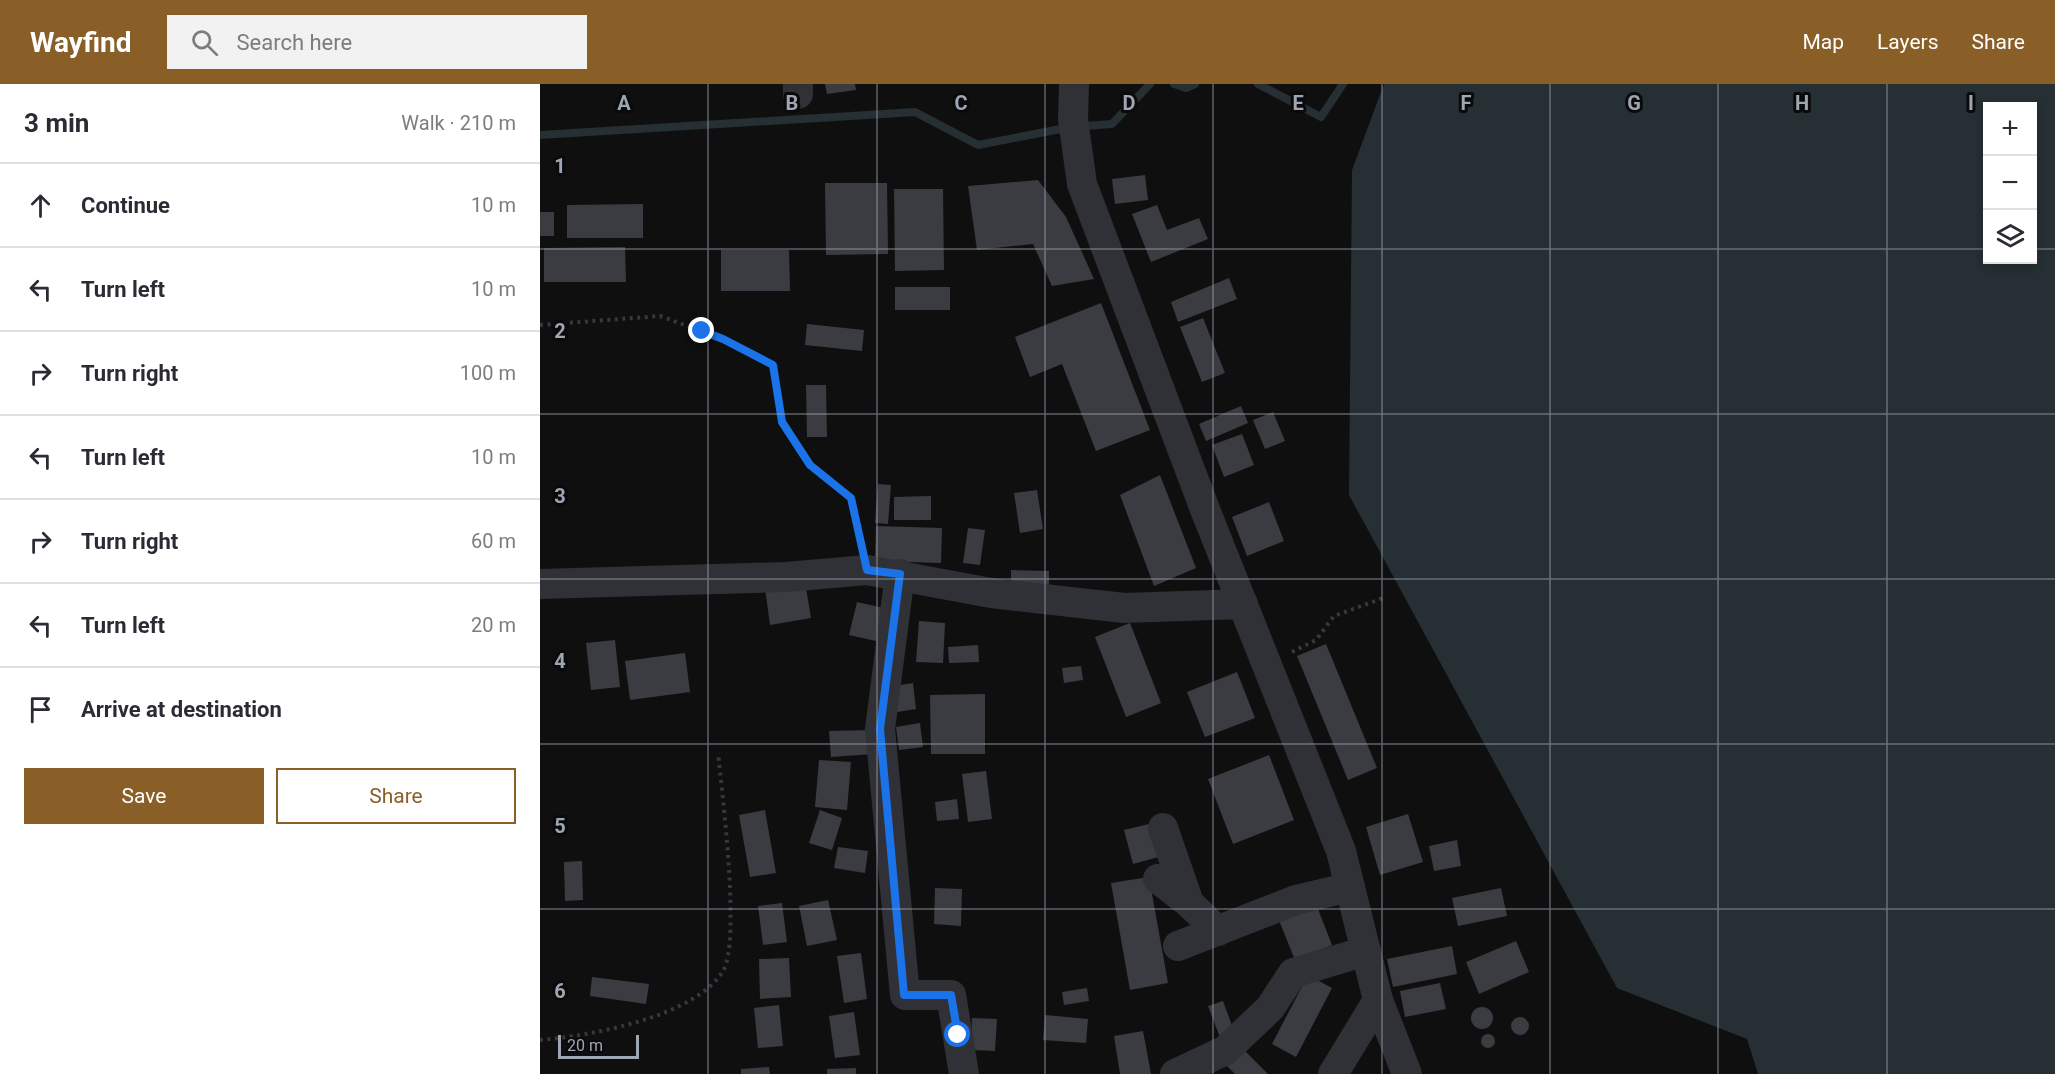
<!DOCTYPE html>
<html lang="en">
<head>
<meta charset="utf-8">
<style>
  :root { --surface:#fff; --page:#f2f2f3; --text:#2b2b33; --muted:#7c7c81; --line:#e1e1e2; --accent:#8a5f27 }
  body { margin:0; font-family:Roboto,sans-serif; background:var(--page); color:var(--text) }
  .controls { position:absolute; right:18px; top:18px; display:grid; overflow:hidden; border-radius:0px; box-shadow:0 3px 9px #0003 }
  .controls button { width:54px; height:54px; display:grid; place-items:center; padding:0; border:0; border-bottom:2px solid var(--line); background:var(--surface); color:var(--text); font:30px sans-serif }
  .scale { position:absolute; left:18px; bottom:15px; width:81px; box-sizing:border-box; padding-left:6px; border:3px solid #9fa6b3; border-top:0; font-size:16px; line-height:21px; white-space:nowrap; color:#9fa6b3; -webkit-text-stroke:4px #0a0a0b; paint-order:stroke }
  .stop { position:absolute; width:18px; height:18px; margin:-14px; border:4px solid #1a73e8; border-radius:50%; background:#fff }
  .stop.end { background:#1a73e8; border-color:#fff; box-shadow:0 2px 6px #0008 }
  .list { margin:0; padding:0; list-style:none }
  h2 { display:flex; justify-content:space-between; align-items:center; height:78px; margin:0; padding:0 24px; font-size:26px }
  h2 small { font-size:20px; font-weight:400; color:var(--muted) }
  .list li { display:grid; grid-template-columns:39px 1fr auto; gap:18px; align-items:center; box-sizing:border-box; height:84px; padding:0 24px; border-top:2px solid var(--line) }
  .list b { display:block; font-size:22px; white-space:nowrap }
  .list em { font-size:20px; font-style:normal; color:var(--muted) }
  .actions { display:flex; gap:12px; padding:18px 24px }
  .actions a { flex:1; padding:14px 0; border:2px solid var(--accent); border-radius:0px; text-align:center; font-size:21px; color:var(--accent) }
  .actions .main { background:var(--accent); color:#fff }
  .icon { flex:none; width:33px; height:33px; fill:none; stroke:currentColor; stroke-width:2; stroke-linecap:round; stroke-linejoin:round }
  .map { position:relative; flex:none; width:1515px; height:990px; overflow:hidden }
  header { display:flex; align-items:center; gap:36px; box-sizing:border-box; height:84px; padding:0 30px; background:var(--accent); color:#fff }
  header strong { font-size:28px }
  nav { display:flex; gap:33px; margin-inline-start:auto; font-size:21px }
  .search { width:420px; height:54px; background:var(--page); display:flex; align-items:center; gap:15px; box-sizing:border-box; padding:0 21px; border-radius:0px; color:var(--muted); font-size:22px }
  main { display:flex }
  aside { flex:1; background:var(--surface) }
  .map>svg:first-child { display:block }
  .water { fill:#252f34; fill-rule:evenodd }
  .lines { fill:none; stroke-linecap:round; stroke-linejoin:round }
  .stream { stroke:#252f34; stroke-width:8 }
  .building { fill:#3b3c41 }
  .path { stroke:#36383d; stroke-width:4; stroke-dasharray:3 4.5; stroke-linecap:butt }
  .street { stroke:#303136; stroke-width:30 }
  .route { stroke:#1a73e8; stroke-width:8 }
  .grid { fill:none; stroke:#9fa6b3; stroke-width:1.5; stroke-opacity:0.55 }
  .grid-label { font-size:20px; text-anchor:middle; font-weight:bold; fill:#9fa6b3; stroke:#0a0a0b; stroke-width:6; stroke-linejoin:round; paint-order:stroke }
</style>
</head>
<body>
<header>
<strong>Wayfind</strong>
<div class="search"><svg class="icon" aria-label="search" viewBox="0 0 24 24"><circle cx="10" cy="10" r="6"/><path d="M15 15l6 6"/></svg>Search here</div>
<nav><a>Map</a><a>Layers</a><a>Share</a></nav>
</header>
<main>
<aside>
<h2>3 min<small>Walk · 210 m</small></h2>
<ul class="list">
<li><svg class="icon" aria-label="ahead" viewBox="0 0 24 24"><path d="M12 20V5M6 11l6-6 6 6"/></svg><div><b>Continue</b></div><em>10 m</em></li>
<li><svg class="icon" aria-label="left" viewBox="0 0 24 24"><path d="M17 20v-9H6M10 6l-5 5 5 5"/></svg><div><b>Turn left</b></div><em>10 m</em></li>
<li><svg class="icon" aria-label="right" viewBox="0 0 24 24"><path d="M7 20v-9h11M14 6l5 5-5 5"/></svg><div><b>Turn right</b></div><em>100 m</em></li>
<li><svg class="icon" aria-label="left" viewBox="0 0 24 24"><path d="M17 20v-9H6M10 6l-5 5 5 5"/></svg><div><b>Turn left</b></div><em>10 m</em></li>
<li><svg class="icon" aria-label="right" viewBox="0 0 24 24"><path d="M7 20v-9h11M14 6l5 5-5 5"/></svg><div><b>Turn right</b></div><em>60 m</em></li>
<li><svg class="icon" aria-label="left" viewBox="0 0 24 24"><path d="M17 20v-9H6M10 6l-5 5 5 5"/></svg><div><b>Turn left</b></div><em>20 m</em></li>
<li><svg class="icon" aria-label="arrive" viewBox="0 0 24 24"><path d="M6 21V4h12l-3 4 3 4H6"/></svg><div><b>Arrive at destination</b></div></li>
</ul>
<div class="actions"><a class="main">Save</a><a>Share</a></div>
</aside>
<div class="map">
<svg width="1515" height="990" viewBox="0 0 1515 990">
  <rect width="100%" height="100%" fill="#0f0f10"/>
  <path class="water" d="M844,0h671v990h-297l-11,-35 -130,-51 -268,-493 3,-325zM1448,22h44v154h-44z"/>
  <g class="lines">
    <g class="stream">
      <polyline points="634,0 646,4 655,0"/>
      <polyline points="718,0 781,33 803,0"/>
      <polyline points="0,51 375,28 438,61 531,43 572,40 610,0"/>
    </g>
  </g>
  <g class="building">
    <polygon points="285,0 315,0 316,6 287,10"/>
    <polygon points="605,91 608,116 575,120 572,95"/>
    <polygon points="498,96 526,133 554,195 512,202 493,160 437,166 428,102"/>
    <polygon points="285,99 347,99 348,170 286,171"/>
    <polygon points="354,105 403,105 404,186 355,187"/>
    <polygon points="103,120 103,154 27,154 27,121"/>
    <polygon points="617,121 627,146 659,134 668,155 611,178 592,130"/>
    <rect x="0" y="128" width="14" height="24"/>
    <polygon points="85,163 86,198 4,198 4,164"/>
    <polygon points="181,166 249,166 250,207 181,207"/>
    <polygon points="689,194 697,215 638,238 631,218"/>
    <rect x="355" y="203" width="55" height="23"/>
    <polygon points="561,219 610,346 556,367 522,280 490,293 475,253"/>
    <polygon points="663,234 685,289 662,298 640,243"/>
    <polygon points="267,240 324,246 322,267 265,261"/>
    <polygon points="266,301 286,301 287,353 267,353"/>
    <polygon points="701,322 708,339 666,357 659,340"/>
    <polygon points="733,328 745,357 725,365 713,336"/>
    <polygon points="702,350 714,381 684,393 672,361"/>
    <polygon points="620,391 656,484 614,502 580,411"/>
    <polygon points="338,400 351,401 348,440 335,439"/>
    <polygon points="497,406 503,445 480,449 474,409"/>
    <polygon points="391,412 391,436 354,436 354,413"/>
    <polygon points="729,418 744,457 707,472 692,433"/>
    <polygon points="336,442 402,444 401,479 335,477"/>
    <polygon points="428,444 445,446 440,481 423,479"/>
    <polygon points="471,486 509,487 509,502 471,501"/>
    <polygon points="265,498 271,534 230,541 225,504"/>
    <polygon points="317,518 353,526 345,559 309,551"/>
    <polygon points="379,537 405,539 403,579 376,578"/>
    <polygon points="590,539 621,619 586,633 555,553"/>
    <polygon points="75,556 80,603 51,606 46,559"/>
    <polygon points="786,560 837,684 808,696 757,572"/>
    <polygon points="438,561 439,578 409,579 408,563"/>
    <polygon points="145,569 150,608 90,616 85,577"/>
    <polygon points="541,582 543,596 524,599 522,584"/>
    <polygon points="697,588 715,634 665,653 647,608"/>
    <polygon points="373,599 376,625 351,629 348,603"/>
    <polygon points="445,610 445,670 391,670 390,611"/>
    <polygon points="380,639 383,663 359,666 356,643"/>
    <polygon points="332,646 333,670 291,673 289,647"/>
    <polygon points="729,671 754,736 693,760 668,695"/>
    <polygon points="279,676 311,678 307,726 275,723"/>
    <polygon points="446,687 452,735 428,738 422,690"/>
    <polygon points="417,715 419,735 397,737 395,718"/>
    <polygon points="225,726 236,789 210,793 199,731"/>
    <polygon points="280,726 302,734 292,766 269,759"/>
    <polygon points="868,730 883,778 840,791 826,743"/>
    <polygon points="613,739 622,772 593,780 584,746"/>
    <polygon points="917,756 921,782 894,787 889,762"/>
    <polygon points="298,763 328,767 325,789 294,784"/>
    <polygon points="42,777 43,816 25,817 24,778"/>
    <polygon points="609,793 628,899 590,906 571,799"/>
    <polygon points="395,804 422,805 421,842 394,840"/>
    <polygon points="961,804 967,832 918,842 912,814"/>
    <polygon points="288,816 297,856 267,862 259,822"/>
    <polygon points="242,819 247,858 223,861 218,822"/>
    <polygon points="776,820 792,861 755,876 738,834"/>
    <polygon points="976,857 989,888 939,910 926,878"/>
    <polygon points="912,862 917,890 853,903 847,875"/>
    <polygon points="321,869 327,915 304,919 297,872"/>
    <polygon points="249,874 251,913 220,915 219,875"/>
    <polygon points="768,891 792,904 756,973 732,960"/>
    <polygon points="52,893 109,900 106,920 50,912"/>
    <polygon points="900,899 906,925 865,933 860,907"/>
    <polygon points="547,904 549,917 524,921 522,908"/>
    <polygon points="683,917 695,950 681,956 668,922"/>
    <polygon points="239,921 243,962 218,964 214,924"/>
    <circle cx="942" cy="934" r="11"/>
    <polygon points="314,928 320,971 295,974 289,932"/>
    <polygon points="505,931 548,935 546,959 503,956"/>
    <circle cx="980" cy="942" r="9"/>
    <polygon points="432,934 457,935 455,967 431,966"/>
    <polygon points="603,947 611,990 580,990 574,952"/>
    <circle cx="948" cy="957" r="7"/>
    <polygon points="702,964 728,990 695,990 686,981"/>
    <polygon points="229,983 230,990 201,990 201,985"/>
    <polygon points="316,984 316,990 287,990 287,985"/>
  </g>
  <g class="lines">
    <g class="path">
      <polyline points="0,241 120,232 183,255 233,281 242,338 270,381 311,414 321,460"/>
      <polyline points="752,568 776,556 794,532 846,513"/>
      <path d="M0,956c50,-4 155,-23 183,-69 18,-29 -1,-179 -5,-218"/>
    </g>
    <g class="street">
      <polyline points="258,0 258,10"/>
      <polyline points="534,0 533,35 542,100 666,428 801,767 838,916 867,990"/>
      <polyline points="360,490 340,645 365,911 411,911 424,990"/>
      <polyline points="0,500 246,493 327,486 451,509 584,524 703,520"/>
      <polyline points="623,744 649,819"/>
      <polyline points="618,795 649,819 678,847"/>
      <polyline points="638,862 756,816 810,803"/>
      <polyline points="635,990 686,966 730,924 753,889 826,867"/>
      <polyline points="793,990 838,916"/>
    </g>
  </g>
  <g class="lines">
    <polyline class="route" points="162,247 183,255 233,281 242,338 270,381 311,414 327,486 360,490 340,645 364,911 411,911 418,951"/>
  </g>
  <path class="grid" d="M168,0v990M337,0v990M505,0v990M673,0v990M842,0v990M1010,0v990M1178,0v990M1347,0v990M0,165h1448M1492,165h23M0,330h1515M0,495h1515M0,660h1515M0,825h1515"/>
  <g class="grid-label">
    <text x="84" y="26">A</text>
    <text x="252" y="26">B</text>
    <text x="421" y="26">C</text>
    <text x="589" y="26">D</text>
    <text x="758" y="26">E</text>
    <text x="926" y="26">F</text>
    <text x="1094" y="26">G</text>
    <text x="1262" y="26">H</text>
    <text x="1431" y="26">I</text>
    <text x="20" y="89">1</text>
    <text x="20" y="254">2</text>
    <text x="20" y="419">3</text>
    <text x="20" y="584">4</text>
    <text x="20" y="749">5</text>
    <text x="20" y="914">6</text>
  </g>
</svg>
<div class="controls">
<button>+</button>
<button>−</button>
<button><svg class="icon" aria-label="layers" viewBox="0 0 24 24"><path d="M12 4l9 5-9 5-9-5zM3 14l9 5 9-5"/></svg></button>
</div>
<div class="scale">20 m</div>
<div class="stop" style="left:418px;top:951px"></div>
<div class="stop end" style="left:162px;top:247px"></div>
</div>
</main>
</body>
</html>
